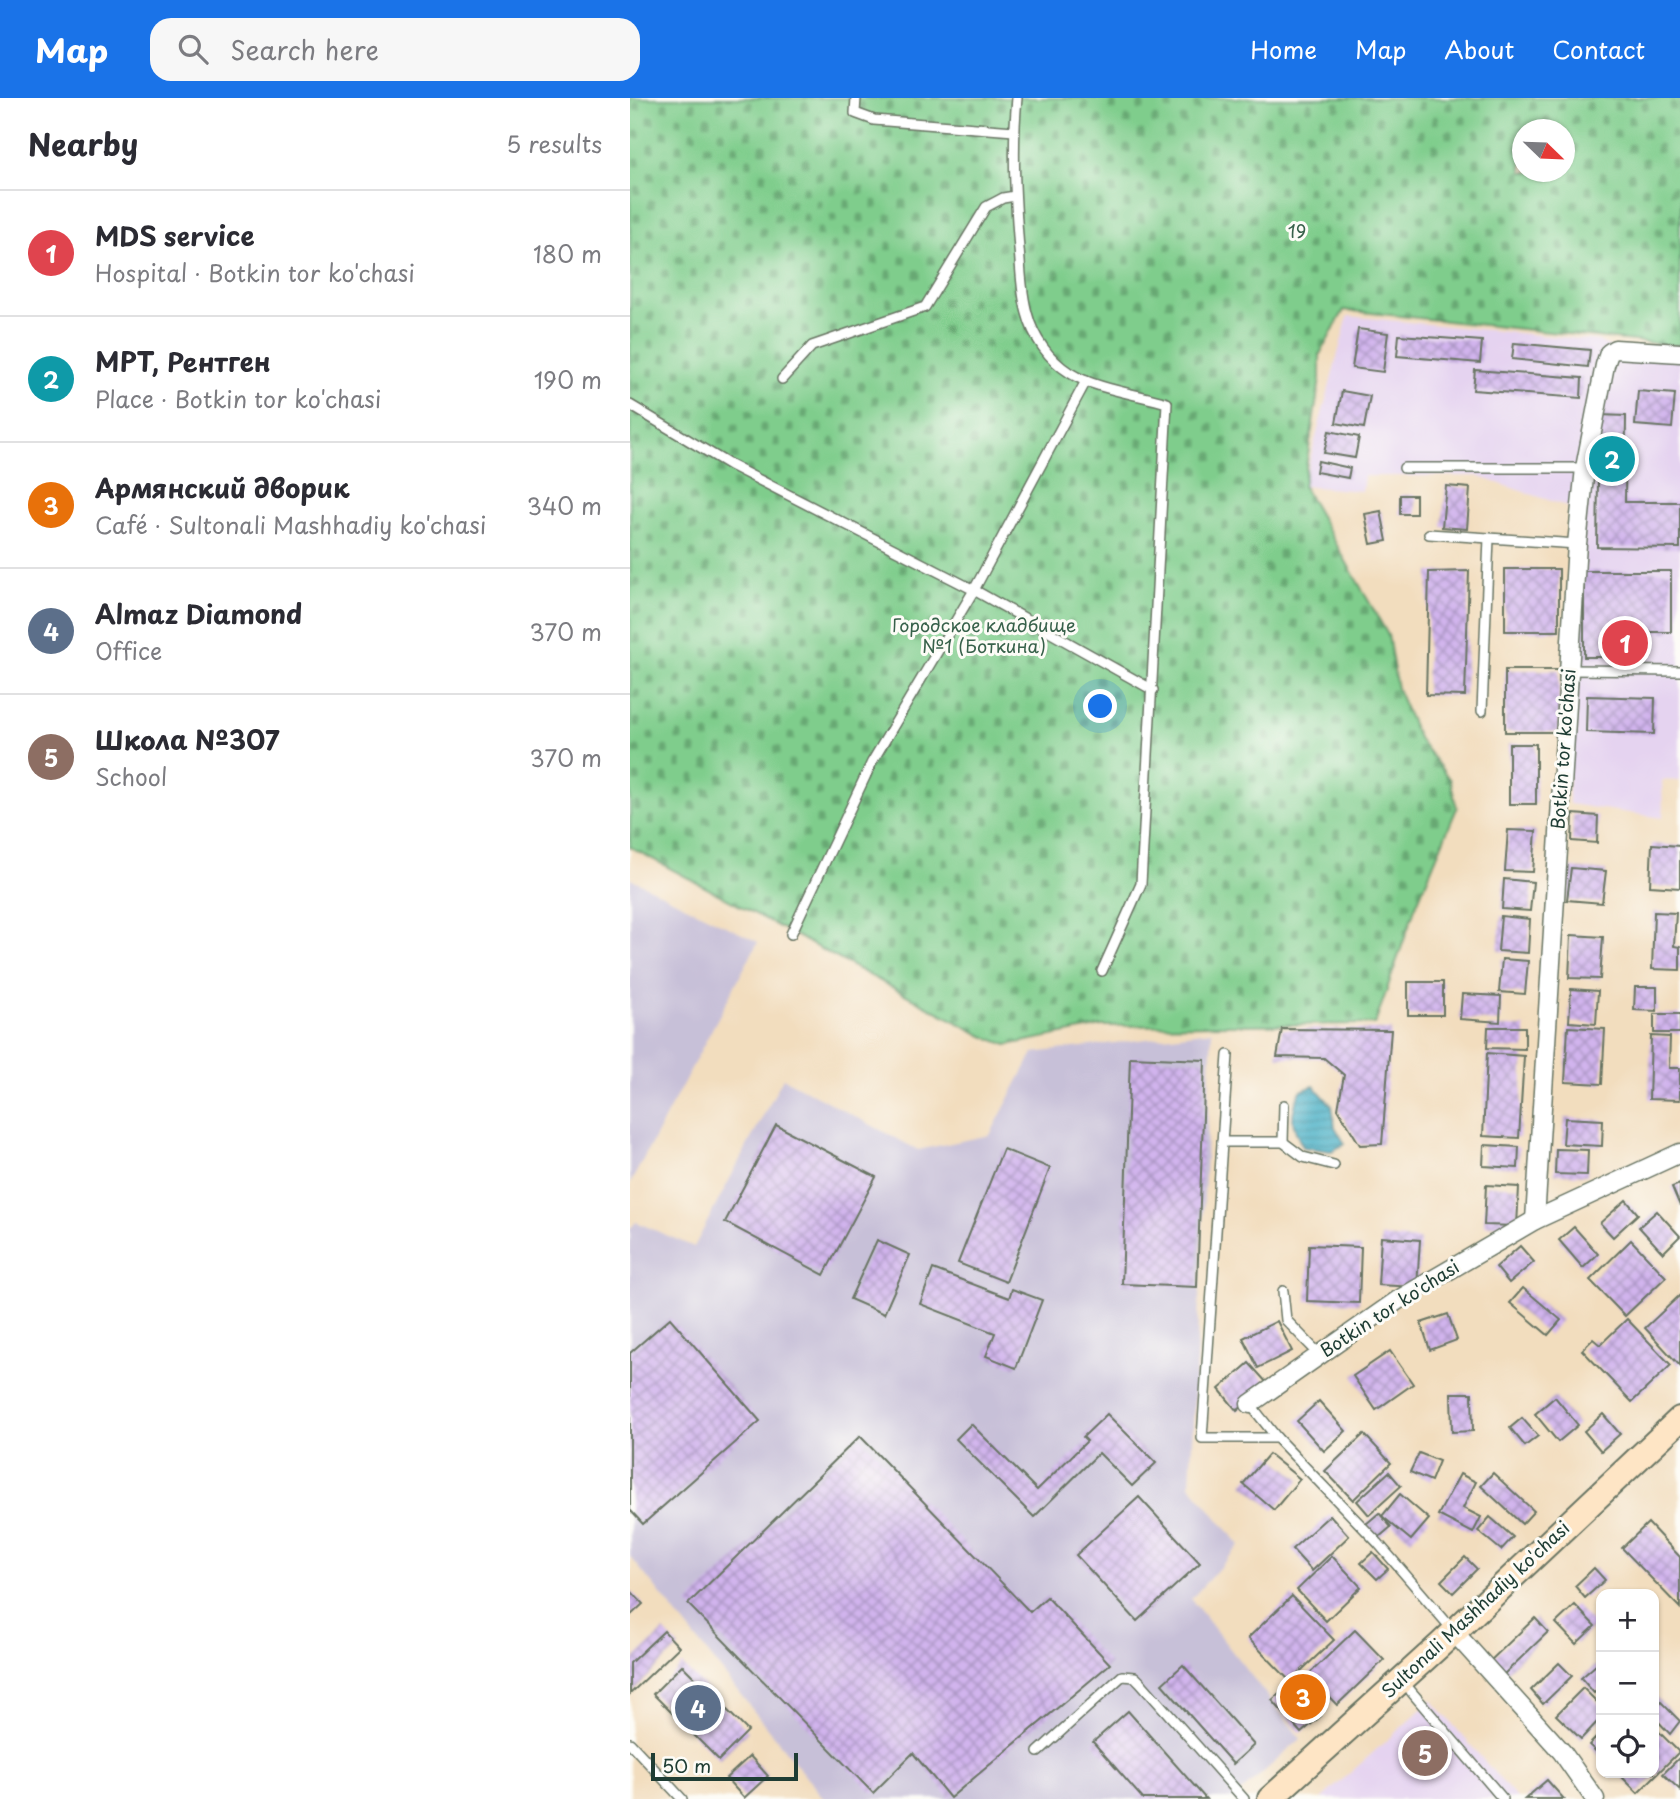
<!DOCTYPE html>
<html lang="en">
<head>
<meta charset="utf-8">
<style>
  :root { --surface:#fff; --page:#f7f7f7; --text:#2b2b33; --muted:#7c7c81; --line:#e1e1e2; --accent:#1a73e8 }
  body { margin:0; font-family:"Playpen Sans",sans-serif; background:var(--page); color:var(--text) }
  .controls { position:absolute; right:21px; bottom:21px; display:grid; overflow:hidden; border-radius:14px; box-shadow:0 2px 5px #0004 }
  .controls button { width:63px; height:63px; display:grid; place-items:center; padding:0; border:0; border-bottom:2px solid var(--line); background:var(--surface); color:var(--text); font:35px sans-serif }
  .compass { position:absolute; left:882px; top:21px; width:63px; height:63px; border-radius:50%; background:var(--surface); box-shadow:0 2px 5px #0004; rotate:113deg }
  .scale { position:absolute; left:21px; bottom:18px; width:147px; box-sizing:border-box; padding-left:7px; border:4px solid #1f3d34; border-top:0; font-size:19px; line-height:24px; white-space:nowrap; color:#1f3d34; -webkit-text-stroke:5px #fdfcf7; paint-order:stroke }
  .you { position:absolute; left:471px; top:609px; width:24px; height:24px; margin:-18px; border:5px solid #fff; border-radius:50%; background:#1a73e8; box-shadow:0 0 0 10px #1a73e833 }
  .badge { display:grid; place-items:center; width:46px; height:46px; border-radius:50%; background:var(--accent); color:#fff; font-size:23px; font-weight:700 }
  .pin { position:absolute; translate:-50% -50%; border:4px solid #fff; box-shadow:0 2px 7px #0006 }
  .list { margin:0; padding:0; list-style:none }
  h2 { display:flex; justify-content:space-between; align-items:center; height:91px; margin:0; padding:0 28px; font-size:30px }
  h2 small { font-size:23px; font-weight:400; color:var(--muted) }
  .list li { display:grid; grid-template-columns:46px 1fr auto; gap:21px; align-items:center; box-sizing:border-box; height:126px; padding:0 28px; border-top:2px solid var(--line) }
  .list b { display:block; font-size:26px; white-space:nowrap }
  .list p { margin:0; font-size:23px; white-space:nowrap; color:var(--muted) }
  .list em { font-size:23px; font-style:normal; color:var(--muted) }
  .icon { flex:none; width:38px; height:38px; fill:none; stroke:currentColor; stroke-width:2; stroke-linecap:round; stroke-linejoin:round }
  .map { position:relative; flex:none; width:1050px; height:1701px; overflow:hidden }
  header { display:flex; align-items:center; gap:42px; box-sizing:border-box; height:98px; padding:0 35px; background:var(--accent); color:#fff }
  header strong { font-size:33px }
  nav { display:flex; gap:38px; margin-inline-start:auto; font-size:24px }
  .search { width:490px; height:63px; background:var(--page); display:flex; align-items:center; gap:18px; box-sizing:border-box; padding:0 24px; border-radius:21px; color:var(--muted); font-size:26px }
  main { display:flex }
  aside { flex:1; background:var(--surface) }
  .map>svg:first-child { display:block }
  .built { fill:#e5d3f0 }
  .industrial { fill:#c7c0d8 }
  .cemetery { fill:url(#cemetery-stones); stroke:#4f8560; stroke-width:2; fill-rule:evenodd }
  .water { fill:url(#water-rules); stroke:#32767c; stroke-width:2 }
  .building { fill:url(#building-cross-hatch) }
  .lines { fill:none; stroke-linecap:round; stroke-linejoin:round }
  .lane-casing { stroke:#697564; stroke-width:12 }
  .street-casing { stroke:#697564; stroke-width:21 }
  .secondary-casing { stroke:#697564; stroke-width:28 }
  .lane { stroke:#fff; stroke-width:9 }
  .street { stroke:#fff; stroke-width:18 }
  .secondary { stroke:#fee5c5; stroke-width:24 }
  .labels { text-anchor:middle; stroke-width:6; stroke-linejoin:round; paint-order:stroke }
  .park-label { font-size:18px; fill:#37614a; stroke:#fdfcf7 }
  .street-label { font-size:18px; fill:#1f3d34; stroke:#fdfcf7 }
</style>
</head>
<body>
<header>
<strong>Map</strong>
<div class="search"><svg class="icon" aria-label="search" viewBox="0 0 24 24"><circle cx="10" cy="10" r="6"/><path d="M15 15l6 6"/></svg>Search here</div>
<nav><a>Home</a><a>Map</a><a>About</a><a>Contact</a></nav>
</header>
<main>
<aside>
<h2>Nearby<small>5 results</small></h2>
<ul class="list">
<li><span class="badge" style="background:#e0444e">1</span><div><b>MDS service</b><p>Hospital · Botkin tor ko'chasi</p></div><em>180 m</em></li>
<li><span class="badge" style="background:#0f9aa8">2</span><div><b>МРТ, Рентген</b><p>Place · Botkin tor ko'chasi</p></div><em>190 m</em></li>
<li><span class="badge" style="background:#e8710a">3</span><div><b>Армянский дворик</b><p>Café · Sultonali Mashhadiy ko'chasi</p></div><em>340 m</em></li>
<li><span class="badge" style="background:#5c6f8a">4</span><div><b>Almaz Diamond</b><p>Office</p></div><em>370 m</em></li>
<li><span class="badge" style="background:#8d6e63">5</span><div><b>Школа №307</b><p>School</p></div><em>370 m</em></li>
</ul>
</aside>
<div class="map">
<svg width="1050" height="1701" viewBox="0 0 1050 1701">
  <defs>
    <pattern id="cemetery-stones" width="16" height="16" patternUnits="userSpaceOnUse" patternTransform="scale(1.75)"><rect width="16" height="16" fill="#7fcd8c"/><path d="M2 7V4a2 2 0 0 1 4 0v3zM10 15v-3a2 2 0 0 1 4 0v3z" fill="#67a873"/></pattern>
    <pattern id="water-rules" width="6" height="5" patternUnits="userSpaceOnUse" patternTransform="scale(1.75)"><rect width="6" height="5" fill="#45aec5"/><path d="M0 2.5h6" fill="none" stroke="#398fa1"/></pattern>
    <pattern id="building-cross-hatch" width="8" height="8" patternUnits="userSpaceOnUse" patternTransform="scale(1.75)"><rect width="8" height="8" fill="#d1b4ed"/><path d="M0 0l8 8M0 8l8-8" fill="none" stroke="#a994c1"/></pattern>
  </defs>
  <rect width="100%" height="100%" fill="#fdfcf7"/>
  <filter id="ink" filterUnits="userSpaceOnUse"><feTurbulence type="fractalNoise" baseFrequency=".0143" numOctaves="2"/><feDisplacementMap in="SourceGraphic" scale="14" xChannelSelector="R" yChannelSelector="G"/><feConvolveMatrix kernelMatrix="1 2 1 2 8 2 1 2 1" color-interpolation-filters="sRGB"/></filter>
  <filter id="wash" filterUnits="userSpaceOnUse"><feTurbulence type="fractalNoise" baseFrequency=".00686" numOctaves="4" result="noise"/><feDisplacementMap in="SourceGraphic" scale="28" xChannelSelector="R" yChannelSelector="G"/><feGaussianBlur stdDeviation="1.57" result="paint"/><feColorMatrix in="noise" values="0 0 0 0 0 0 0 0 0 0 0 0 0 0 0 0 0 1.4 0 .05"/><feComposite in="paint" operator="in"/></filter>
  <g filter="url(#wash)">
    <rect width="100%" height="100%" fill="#f2ddbe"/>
    <g class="built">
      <polygon points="718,218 968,243 985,251 1050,257 1050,683 1032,682 1033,720 939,706 939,409 847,378 734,378 732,393 673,388"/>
      <polygon points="801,1601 887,1701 691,1701 794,1609"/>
    </g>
    <g class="industrial">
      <polygon points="0,780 128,844 0,1086"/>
      <polygon points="582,933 560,1387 610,1447 561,1501 671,1641 603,1701 194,1701 0,1458 0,1131 6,1124 64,1149 153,980 288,1052 360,1037 403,955"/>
    </g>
    <path class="cemetery" d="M0,0h1050v248l-336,-36 -24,44v25l-17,107 85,149 9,54 21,49 32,42 7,28 -42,100 -40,116 -273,2 -95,19 -24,-9 -353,-189zM892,32h42v42h-42z"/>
    <path class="water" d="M684,988l18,20 3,21 10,17 -14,7 -28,-4c-12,-22 -14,-33 -2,-56z"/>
    <g id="blocks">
      <g class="building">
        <polygon points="728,231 758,235 753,274 722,270"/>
        <polygon points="769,237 852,243 850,265 767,258"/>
        <polygon points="884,245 960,252 958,269 882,261"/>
        <polygon points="845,272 952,280 951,300 843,292"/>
        <polygon points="712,293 740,298 734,330 706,325"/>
        <polygon points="1008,293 1045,296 1042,330 1005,327"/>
        <polygon points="969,317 996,318 995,404 1050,404 1050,450 967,449"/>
        <polygon points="699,333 729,339 725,360 694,355"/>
        <polygon points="688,363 720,370 718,380 686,374"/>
        <polygon points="816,388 840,390 837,431 812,429"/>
        <rect x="770" y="397" width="16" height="19"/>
        <polygon points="751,413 757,443 741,446 735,416"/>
        <rect x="875" y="471" width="54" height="62"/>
        <polygon points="839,473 835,598 796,597 799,474"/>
        <polygon points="954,473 1041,473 1041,534 1021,534 1021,559 954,559"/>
        <rect x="875" y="572" width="54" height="62"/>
        <polygon points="957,598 1025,600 1024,636 956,634"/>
        <rect x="879" y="646" width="27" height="60"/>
        <polygon points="943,716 968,718 967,745 942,743"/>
        <polygon points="878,732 906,733 903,774 875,773"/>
        <polygon points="1022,746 1050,748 1050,790 1020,788"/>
        <polygon points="941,770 976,773 972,805 937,802"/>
        <polygon points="874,781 903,784 900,813 872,811"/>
        <polygon points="1024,814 1046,815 1044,848 1050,849 1050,872 1022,871"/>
        <polygon points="871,818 900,821 898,855 868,853"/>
        <polygon points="941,837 973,839 970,881 939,880"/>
        <polygon points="872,861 898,863 895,896 869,894"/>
        <rect x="778" y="884" width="35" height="33"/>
        <polygon points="1005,889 1027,889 1027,913 1004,912"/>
        <polygon points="941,891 968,893 966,926 939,924"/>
        <polygon points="832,896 871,898 870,924 830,921"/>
        <rect x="1024" y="916" width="26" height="19"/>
        <polygon points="858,929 895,929 895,951 857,950"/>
        <polygon points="938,929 975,931 972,986 935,984"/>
        <polygon points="652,931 761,932 752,1046 730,1047 708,1011 714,977 694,960 647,959"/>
        <polygon points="1021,938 1040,939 1039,970 1050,970 1050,1002 1019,1001"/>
        <polygon points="857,955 894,958 889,1040 853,1038"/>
        <polygon points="500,959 575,962 567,1189 492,1186"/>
        <polygon points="935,1020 973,1022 972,1048 933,1046"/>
        <polygon points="146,1027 246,1079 194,1177 95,1124"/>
        <polygon points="854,1047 889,1049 888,1070 853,1068"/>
        <polygon points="373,1051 420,1070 376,1184 328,1165"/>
        <polygon points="926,1051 958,1052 957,1077 925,1076"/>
        <polygon points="1050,1086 1050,1108 1042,1089"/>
        <polygon points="856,1087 889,1089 887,1128 854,1127"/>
        <polygon points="996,1102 1008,1116 983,1139 970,1125"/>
        <polygon points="1027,1113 1050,1138 1033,1155 1009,1129"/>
        <polygon points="944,1129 968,1156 953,1170 929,1142"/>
        <polygon points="751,1139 790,1142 787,1189 748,1187"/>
        <polygon points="247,1142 280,1157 254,1216 220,1201"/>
        <polygon points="1001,1142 1036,1179 995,1218 960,1182"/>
        <polygon points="679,1147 731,1149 729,1205 677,1203"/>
        <polygon points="890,1148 904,1164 879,1185 866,1169"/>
        <polygon points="303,1171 379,1200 382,1191 412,1202 386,1270 356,1258 365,1235 290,1206"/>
        <polygon points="893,1190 931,1222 918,1237 880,1205"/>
        <polygon points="1050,1197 1050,1268 1015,1230"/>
        <polygon points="818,1216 827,1242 800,1252 791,1225"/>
        <polygon points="40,1220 130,1323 13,1426 0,1412 0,1255"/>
        <polygon points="997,1221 1041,1267 1002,1304 952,1252 963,1241 970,1247"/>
        <polygon points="647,1223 662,1253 628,1270 613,1240"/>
        <polygon points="760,1253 783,1286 746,1312 723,1278"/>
        <polygon points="619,1265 638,1286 607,1313 589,1291"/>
        <polygon points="821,1295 842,1295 843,1333 822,1334"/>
        <polygon points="925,1299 948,1327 928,1344 905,1316"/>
        <polygon points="689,1303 716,1333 694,1353 667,1323"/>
        <polygon points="477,1316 526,1365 502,1388 469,1355 404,1419 326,1341 341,1326 407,1392 457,1343 453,1339"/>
        <polygon points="973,1316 990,1336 971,1353 954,1333"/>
        <polygon points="892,1320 908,1338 895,1348 880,1330"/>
        <polygon points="734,1336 761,1365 723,1402 695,1373"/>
        <polygon points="230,1338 400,1514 417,1499 480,1566 320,1700 283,1655 243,1695 58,1506"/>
        <polygon points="789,1355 809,1363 801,1383 780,1374"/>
        <polygon points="639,1356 670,1381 644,1412 613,1386"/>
        <polygon points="759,1374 771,1388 739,1417 727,1403"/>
        <polygon points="863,1375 904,1413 892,1426 851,1388"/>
        <polygon points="830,1376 846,1384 833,1410 851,1419 843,1435 808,1417"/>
        <polygon points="770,1396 799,1421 781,1442 752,1418"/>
        <polygon points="509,1399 570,1465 507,1523 446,1457"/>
        <polygon points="749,1415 761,1429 748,1440 736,1426"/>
        <polygon points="700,1417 719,1438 682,1473 662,1451"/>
        <polygon points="860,1419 883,1439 871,1452 848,1433"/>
        <polygon points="1018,1425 1050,1459 1050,1510 992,1450"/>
        <polygon points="743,1454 758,1471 747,1481 731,1465"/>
        <polygon points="702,1458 731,1489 696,1523 667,1492"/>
        <polygon points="835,1459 847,1471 823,1495 811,1483"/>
        <polygon points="964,1470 975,1482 955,1500 945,1488"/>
        <polygon points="0,1492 13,1506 0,1518"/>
        <polygon points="662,1498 704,1542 660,1583 618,1540"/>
        <polygon points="945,1507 965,1528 946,1546 926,1525"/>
        <polygon points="905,1520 918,1534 872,1578 859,1564"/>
        <polygon points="725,1532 754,1562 707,1607 678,1577"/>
        <polygon points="34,1533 49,1549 0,1596 0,1565"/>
        <polygon points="929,1565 942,1578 913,1606 901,1592"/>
        <polygon points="52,1567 118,1633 89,1662 23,1596"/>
        <polygon points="553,1567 624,1647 603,1666 532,1586"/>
        <polygon points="966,1567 971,1573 971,1589 964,1595 951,1580"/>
        <polygon points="662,1585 691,1618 671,1635 642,1602"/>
        <polygon points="953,1590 971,1608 971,1620 951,1641 926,1617"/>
        <polygon points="1024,1597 1050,1623 1040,1636 1024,1619"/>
        <polygon points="498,1613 576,1701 513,1701 463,1644"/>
        <polygon points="1024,1629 1049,1654 1008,1695 988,1675 1024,1675"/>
        <polygon points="971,1635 971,1658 959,1647"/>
        <polygon points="120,1658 138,1678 114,1700 96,1680"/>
        <polygon points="1050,1659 1050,1692 1033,1676"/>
        <polygon points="917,1682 934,1701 895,1701"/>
      </g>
    </g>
  </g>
  <g filter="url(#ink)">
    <use href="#blocks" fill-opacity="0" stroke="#697564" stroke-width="2"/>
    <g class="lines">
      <g class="lane-casing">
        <g id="lane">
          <polyline points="226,0 225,15 244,22 384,33"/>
          <path d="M387,0c-5,50 -2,100 2,151 2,21 2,43 8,64 6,24 22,47 43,60 23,15 70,22 97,30l-26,481 -39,87"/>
          <polyline points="152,281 182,248 295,209 356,109 373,100 385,98"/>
          <polyline points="0,307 100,367 344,492 523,592"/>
          <polyline points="774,370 955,370"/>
          <polyline points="799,436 947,446"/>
          <polyline points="939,572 1050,573"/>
          <polyline points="852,613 859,440"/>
          <polyline points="161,836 242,664 344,492 456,283"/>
          <polyline points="598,957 572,1340 647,1340"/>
          <polyline points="592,1044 653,1044 673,1059 704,1067"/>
          <polyline points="653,1044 654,1007"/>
          <polyline points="653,1193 656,1222 690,1257"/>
          <polyline points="620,1306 647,1340 748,1445 822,1531"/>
          <polyline points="779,1591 873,1701"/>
          <polyline points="0,1645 52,1701"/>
          <polyline points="408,1654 492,1578 505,1579 510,1584 614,1701"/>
        </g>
      </g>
      <g class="street-casing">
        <g id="street">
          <polyline points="905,1122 947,446 955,370 975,267 979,255 985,251 1050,255"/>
          <polyline points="620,1306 768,1202 905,1122 1050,1055"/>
          <polyline points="824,1534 932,1654 965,1701"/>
        </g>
      </g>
      <g class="secondary-casing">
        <polyline id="secondary" points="640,1701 810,1547 1050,1321"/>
      </g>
      <use href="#lane" class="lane"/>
      <use href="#street" class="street"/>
      <use href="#secondary" class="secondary"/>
    </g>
  </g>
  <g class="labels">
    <g class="park-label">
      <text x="667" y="140">19</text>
      <text x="354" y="534">Городское кладбище<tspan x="354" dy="21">№1 (Боткина)</tspan></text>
    </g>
    <g class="street-label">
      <text transform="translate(934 651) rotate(-86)" y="6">Botkin tor ko'chasi</text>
      <text transform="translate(760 1211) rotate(-33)" y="6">Botkin tor ko'chasi</text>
      <text transform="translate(846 1512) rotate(-43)" y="6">Sultonali Mashhadiy ko'chasi</text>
    </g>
  </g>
</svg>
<div class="controls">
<button>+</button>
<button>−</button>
<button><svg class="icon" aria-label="locate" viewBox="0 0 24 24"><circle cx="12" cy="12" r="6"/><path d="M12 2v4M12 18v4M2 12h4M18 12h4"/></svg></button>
</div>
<svg class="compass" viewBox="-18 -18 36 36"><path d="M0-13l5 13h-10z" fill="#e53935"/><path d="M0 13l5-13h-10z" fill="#7c7c81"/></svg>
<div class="scale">50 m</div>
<div class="you"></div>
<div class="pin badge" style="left:995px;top:545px;background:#e0444e">1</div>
<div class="pin badge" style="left:982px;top:361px;background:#0f9aa8">2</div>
<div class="pin badge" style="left:673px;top:1599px;background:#e8710a">3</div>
<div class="pin badge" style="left:68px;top:1610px;background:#5c6f8a">4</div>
<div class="pin badge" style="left:795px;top:1655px;background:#8d6e63">5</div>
</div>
</main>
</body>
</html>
